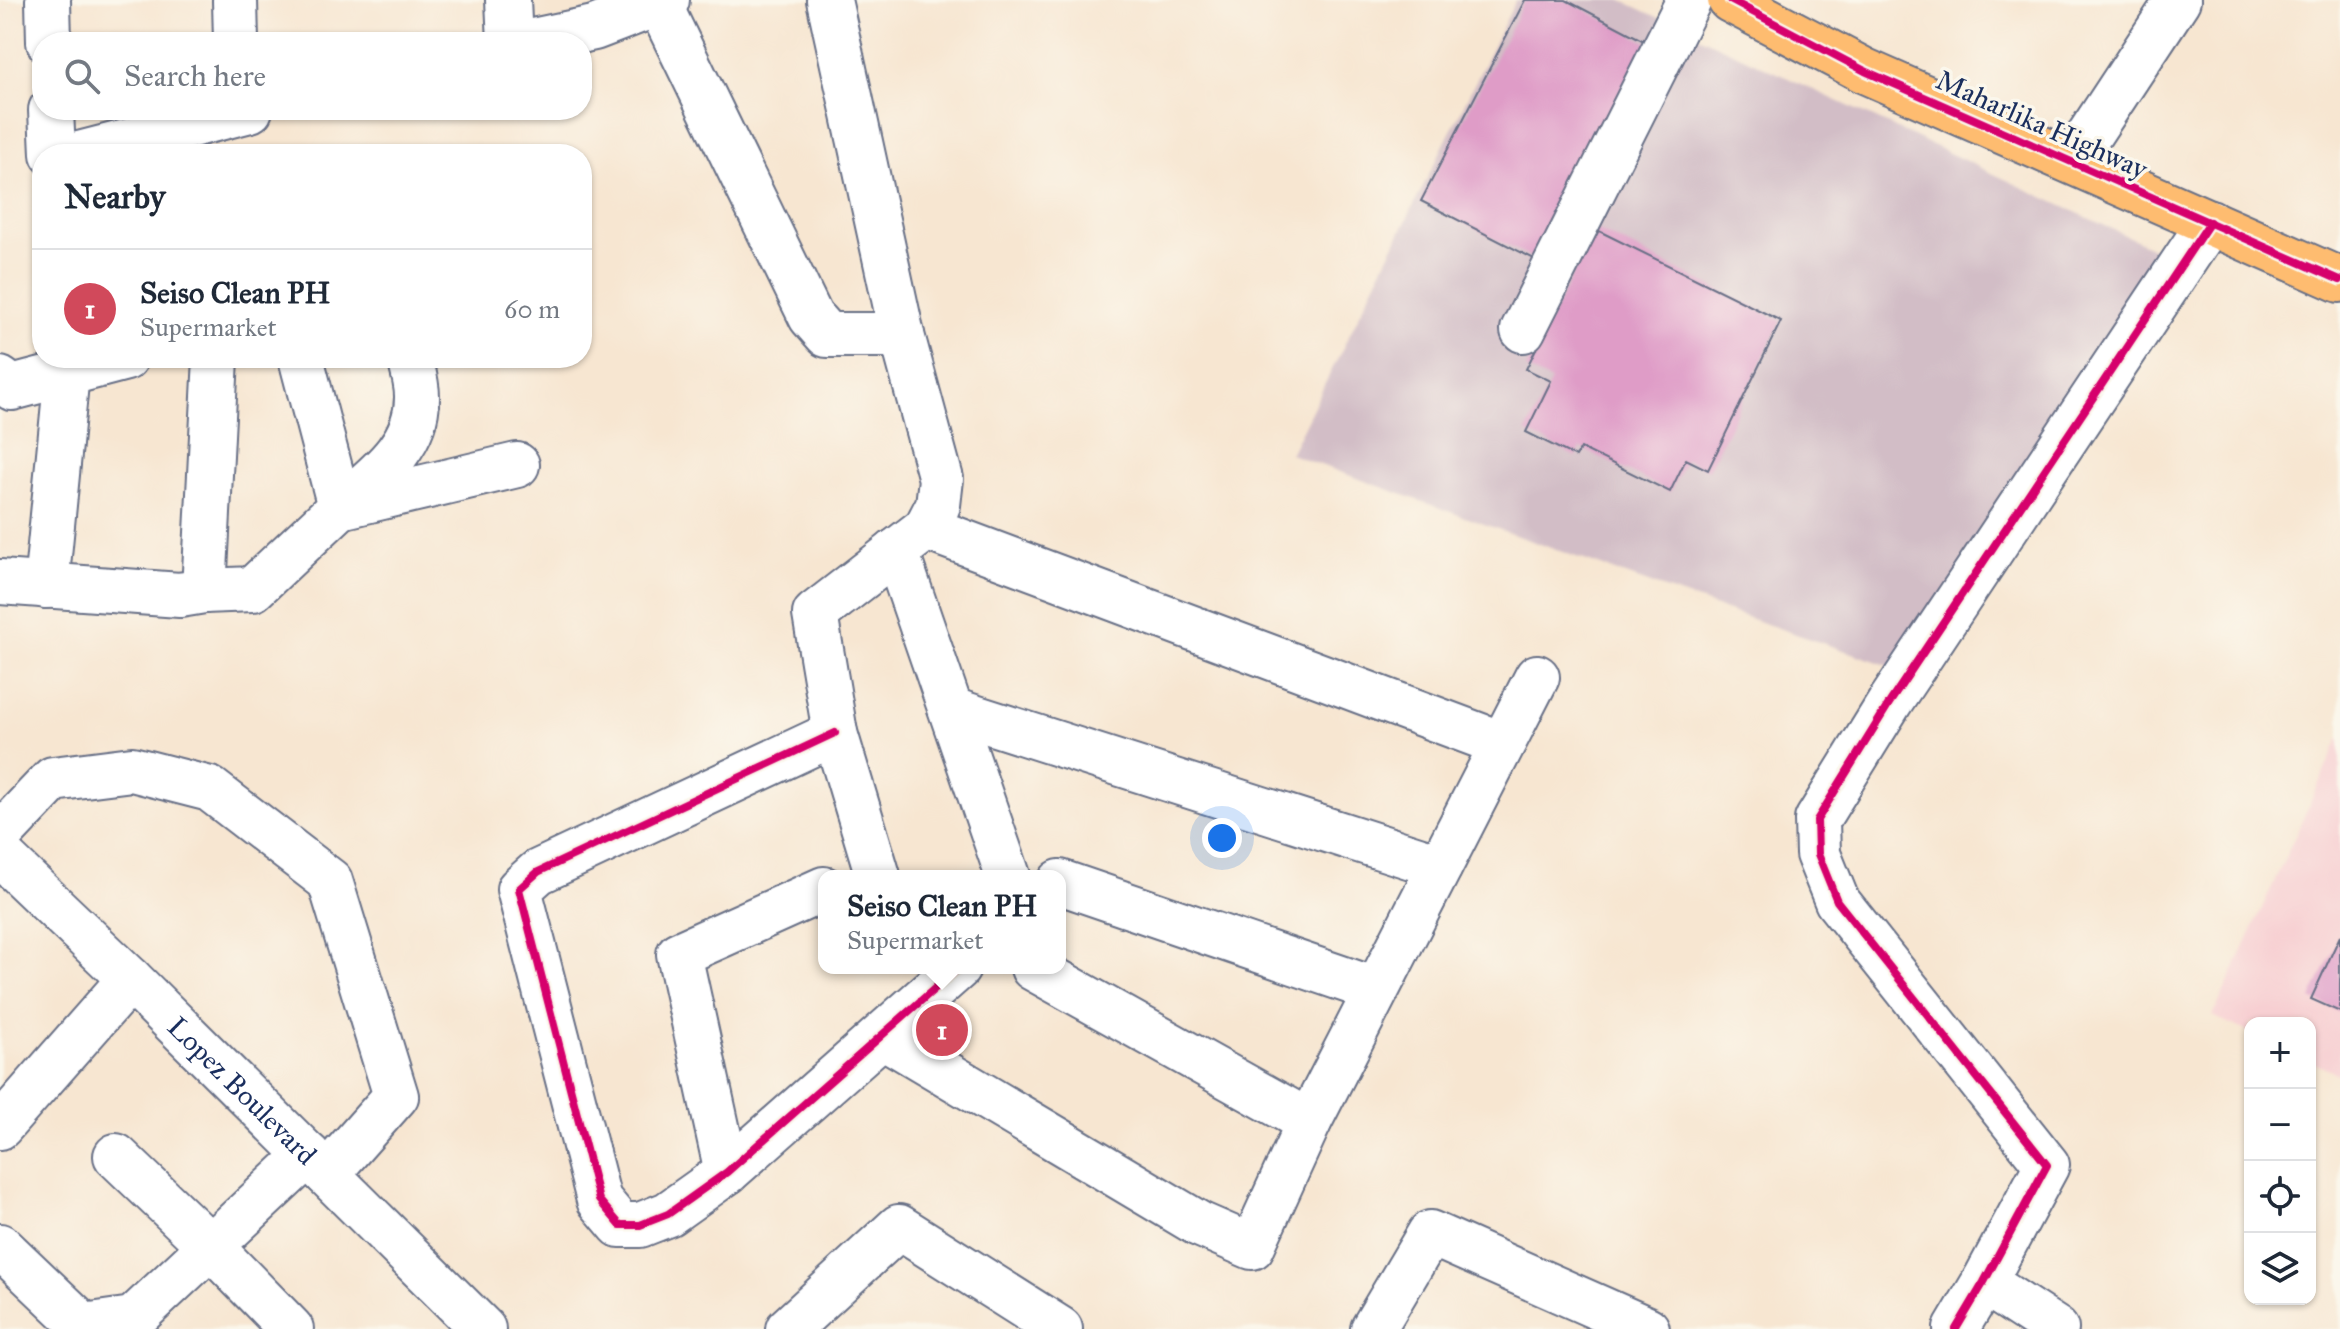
<!DOCTYPE html>
<html lang="en">
<head>
<meta charset="utf-8">
<style>
  :root { --surface:#fff; --page:#f6f6f7; --text:#1f2937; --muted:#747a83; --line:#e0e1e3; --accent:#d1495b }
  body { margin:0; font-family:"IM FELL Great Primer",serif; background:var(--page); color:var(--text) }
  .controls { position:absolute; right:24px; bottom:24px; display:grid; overflow:hidden; border-radius:16px; box-shadow:0 2px 6px #0004 }
  .controls button { width:72px; height:72px; display:grid; place-items:center; padding:0; border:0; border-bottom:2px solid var(--line); background:var(--surface); color:var(--text); font:40px sans-serif }
  .you { position:absolute; left:1222px; top:838px; width:28px; height:28px; margin:-20px; border:6px solid #fff; border-radius:50%; background:#1a73e8; box-shadow:0 0 0 12px #1a73e833 }
  .badge { display:grid; place-items:center; width:52px; height:52px; border-radius:50%; background:var(--accent); color:#fff; font-size:26px; font-weight:700 }
  .pin { position:absolute; translate:-50% -50%; border:4px solid #fff; box-shadow:0 2px 8px #0006 }
  .popup { position:absolute; left:818px; top:870px; width:248px; height:104px; box-sizing:border-box; display:grid; place-content:center; border-radius:16px; background:var(--surface); filter:drop-shadow(0 2px 6px #0005); font-size:26px; white-space:nowrap; color:var(--muted) }
  .popup b { font-size:30px; color:var(--text) }
  .popup::after { content:''; position:absolute; left:50%; top:100%; margin-left:-16px; border:16px solid transparent; border-top-color:var(--surface) }
  .list { margin:0; padding:0; list-style:none }
  h2 { display:flex; justify-content:space-between; align-items:center; height:104px; margin:0; padding:0 32px; font-size:34px }
  h2 small { font-size:26px; font-weight:400; color:var(--muted) }
  .list li { display:grid; grid-template-columns:52px 1fr auto; gap:24px; align-items:center; box-sizing:border-box; height:120px; padding:0 32px; border-top:2px solid var(--line) }
  .list b { display:block; font-size:30px; white-space:nowrap }
  .list p { margin:0; font-size:26px; white-space:nowrap; color:var(--muted) }
  .list em { font-size:26px; font-style:normal; color:var(--muted) }
  .icon { flex:none; width:44px; height:44px; fill:none; stroke:currentColor; stroke-width:2; stroke-linecap:round; stroke-linejoin:round }
  .map { position:relative; flex:none; width:2340px; height:1329px; overflow:hidden }
  .search { position:absolute; background:var(--surface); box-shadow:0 2px 6px #0004; left:32px; top:32px; width:560px; height:88px; display:flex; align-items:center; gap:20px; box-sizing:border-box; padding:0 28px; border-radius:32px; color:var(--muted); font-size:30px }
  .panel { position:absolute; background:var(--surface); box-shadow:0 2px 6px #0004; left:32px; top:144px; width:560px; height:224px; border-radius:32px }
  .map>svg:first-child { display:block }
  .built { fill:#f7cfd2 }
  .industrial { fill:#d2bdc6 }
  .building { fill:#df9cc7 }
  .lines { fill:none; stroke-linecap:round; stroke-linejoin:round }
  .minor-casing { stroke:#686f86; stroke-width:48 }
  .major-casing { stroke:#686f86; stroke-width:48 }
  .minor { stroke:#fff; stroke-width:44 }
  .major { stroke:#febc70; stroke-width:44 }
  .cycleway-casing { stroke:#fbf7ec; stroke-width:13 }
  .cycleway { stroke:#d6006c; stroke-width:8 }
  .labels { text-anchor:middle; stroke-width:7; stroke-linejoin:round; paint-order:stroke }
  .street-label { font-size:28px; fill:#1b2f5e; stroke:#fbf7ec }
</style>
</head>
<body>
<div class="map">
<svg width="2340" height="1329" viewBox="0 0 2340 1329">
  <rect width="100%" height="100%" fill="#fbf7ec"/>
  <filter id="ink" filterUnits="userSpaceOnUse"><feTurbulence type="fractalNoise" baseFrequency=".0125" numOctaves="2"/><feDisplacementMap in="SourceGraphic" scale="16" xChannelSelector="R" yChannelSelector="G"/><feConvolveMatrix kernelMatrix="1 2 1 2 8 2 1 2 1" color-interpolation-filters="sRGB"/></filter>
  <filter id="wash" filterUnits="userSpaceOnUse"><feTurbulence type="fractalNoise" baseFrequency=".006" numOctaves="4" result="noise"/><feDisplacementMap in="SourceGraphic" scale="32" xChannelSelector="R" yChannelSelector="G"/><feGaussianBlur stdDeviation="1.8" result="paint"/><feColorMatrix in="noise" values="0 0 0 0 0 0 0 0 0 0 0 0 0 0 0 0 0 1.4 0 .05"/><feComposite in="paint" operator="in"/></filter>
  <g filter="url(#wash)">
    <rect width="100%" height="100%" fill="#f7e6d1"/>
    <polygon class="built" points="2340,737 2340,1075 2310,1061 2310,1023 2250,1023 2250,1033 2213,1016"/>
    <polygon class="industrial" points="1516,0 1621,0 2174,258 1896,668 1687,597 1290,454"/>
    <g id="blocks">
      <g class="building">
        <polygon points="1525,0 1566,0 1648,43 1536,260 1421,201"/>
        <polygon points="1595,229 1781,321 1708,470 1686,459 1670,492 1581,448 1576,457 1526,432 1551,381 1526,369"/>
        <polygon points="2340,936 2340,1012 2311,999"/>
      </g>
    </g>
  </g>
  <g filter="url(#ink)">
    <use href="#blocks" fill-opacity="0" stroke="#686f86" stroke-width="2"/>
    <g class="lines">
      <g class="minor-casing">
        <g id="minor">
          <polyline points="48,0 49,42"/>
          <polyline points="235,0 236,42"/>
          <polyline points="508,0 510,42"/>
          <polyline points="829,0 902,335 941,479 938,505 926,528 815,614 835,733 878,876"/>
          <polyline points="659,4 811,317 827,335 902,335"/>
          <polyline points="528,42 594,28 667,0"/>
          <polyline points="51,110 53,154"/>
          <polyline points="79,154 250,110"/>
          <polyline points="2072,161 2178,0"/>
          <polyline points="1523,330 1689,0"/>
          <path d="M410,358c3,12 7,26 7,38 1,51 -43,81 -77,111l177,-42"/>
          <polyline points="0,379 12,388 126,358"/>
          <polyline points="926,528 1502,744"/>
          <polyline points="896,551 1008,876"/>
          <polyline points="0,582 180,595 204,591 253,589 340,507 301,358"/>
          <polyline points="46,586 67,373"/>
          <polyline points="204,591 216,358"/>
          <polyline points="952,710 1440,866"/>
          <polyline points="835,733 538,872 519,889 599,1200 620,1225 640,1225 668,1214 727,1172 958,968"/>
          <polyline points="0,835 53,779 132,769 210,789 330,881 396,1096 327,1174"/>
          <path id="s1" d="M0,855l130,124 353,350"/>
          <polyline points="1060,882 1376,990"/>
          <polyline points="1033,968 1309,1122"/>
          <polyline points="883,1036 1199,1224 1252,1247 1309,1122 1537,677"/>
          <polyline points="0,1127 130,979"/>
          <polyline points="116,1156 210,1246 291,1329"/>
          <polyline points="727,1172 679,954 824,889"/>
          <polyline points="0,1246 84,1326 133,1319 308,1155"/>
          <polyline points="1984,1282 2056,1329"/>
          <polyline points="788,1329 899,1227 1060,1329"/>
          <polyline points="1373,1329 1430,1233 1647,1329"/>
          <polyline points="1956,1329 1984,1282 2047,1165 1837,901 1818,854 1817,820 1890,702 2210,222"/>
        </g>
      </g>
      <g class="major-casing">
        <polyline id="major" points="1730,0 1865,71 2340,280"/>
      </g>
      <use href="#minor" class="minor"/>
      <use href="#major" class="major"/>
      <g class="cycleway-casing">
        <g id="cycleway">
          <polyline points="1730,0 1865,71 2340,280"/>
          <polyline points="835,733 538,872 519,889 599,1200 620,1225 640,1225 668,1214 727,1172 958,968"/>
          <polyline points="1956,1329 1984,1282 2047,1165 1837,901 1818,854 1817,820 1890,702 2210,222"/>
        </g>
      </g>
      <use href="#cycleway" class="cycleway"/>
    </g>
  </g>
  <g class="labels">
    <g class="street-label">
      <text transform="translate(2042 124) rotate(24)" y="10">Maharlika Highway</text>
      <text dy="10" stroke="none"><textPath href="#s1" startOffset="338">Lopez Boulevard</textPath></text>
    </g>
  </g>
</svg>
<div class="controls">
<button>+</button>
<button>−</button>
<button><svg class="icon" aria-label="locate" viewBox="0 0 24 24"><circle cx="12" cy="12" r="6"/><path d="M12 2v4M12 18v4M2 12h4M18 12h4"/></svg></button>
<button><svg class="icon" aria-label="layers" viewBox="0 0 24 24"><path d="M12 4l9 5-9 5-9-5zM3 14l9 5 9-5"/></svg></button>
</div>
<div class="you"></div>
<div class="pin badge" style="left:942px;top:1030px">1</div>
<div class="popup"><b>Seiso Clean PH</b>Supermarket</div>
<div class="search"><svg class="icon" aria-label="search" viewBox="0 0 24 24"><circle cx="10" cy="10" r="6"/><path d="M15 15l6 6"/></svg>Search here</div>
<section class="panel">
<h2>Nearby<small></small></h2>
<ul class="list">
<li><span class="badge">1</span><div><b>Seiso Clean PH</b><p>Supermarket</p></div><em>60 m</em></li>
</ul>
</section>
</div>
</body>
</html>
